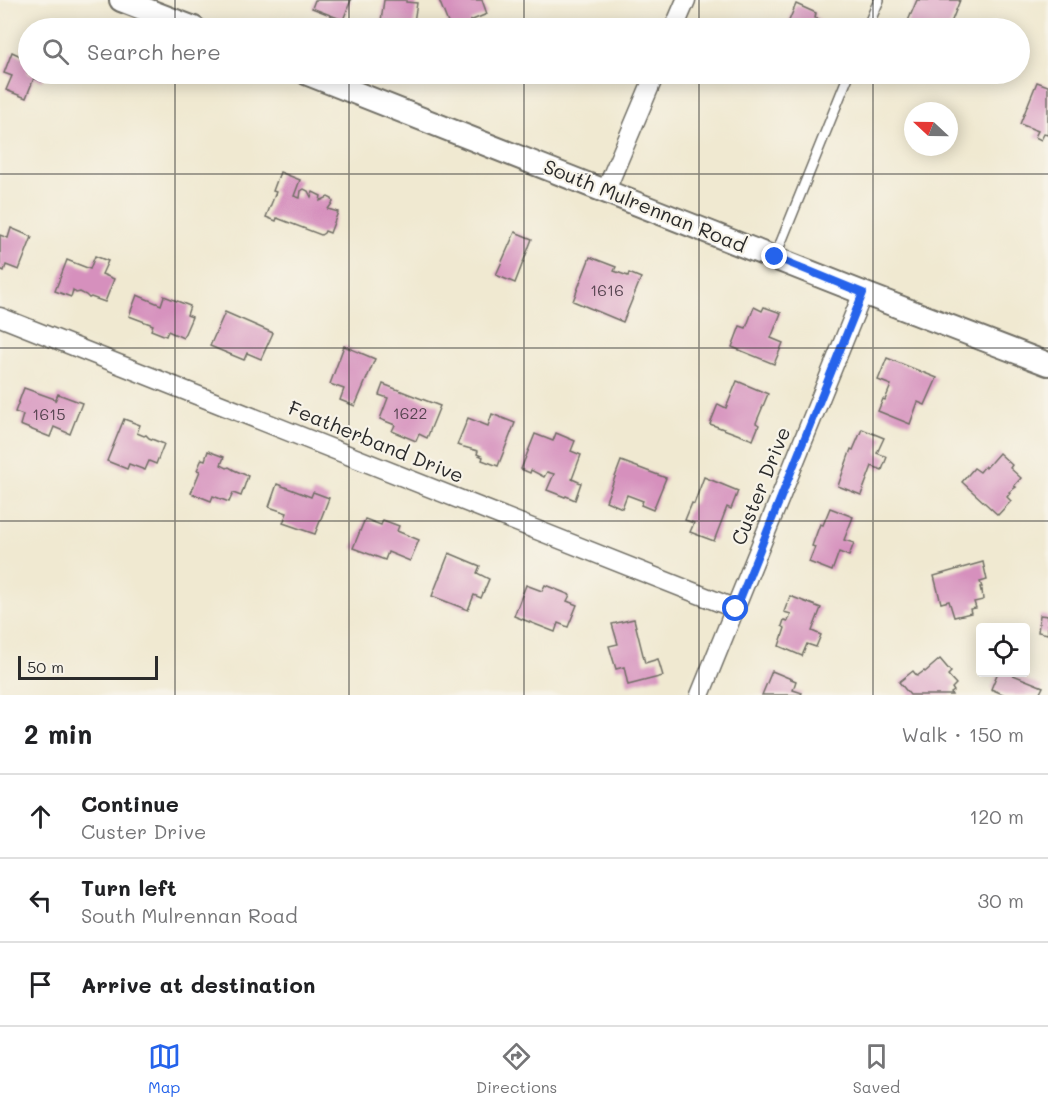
<!DOCTYPE html>
<html lang="en">
<head>
<meta charset="utf-8">
<style>
  :root { --surface:#fff; --page:#f6f6f6; --text:#202124; --muted:#757577; --line:#e0e0e0; --accent:#2563eb }
  body { margin:0; font-family:Mali,sans-serif; background:var(--page); color:var(--text) }
  .controls { position:absolute; right:18px; bottom:18px; display:grid; overflow:hidden; border-radius:6px; box-shadow:0 3px 15px #0003 }
  .controls button { width:54px; height:54px; display:grid; place-items:center; padding:0; border:0; border-bottom:2px solid var(--line); background:var(--surface); color:var(--text); font:30px sans-serif }
  .compass { position:absolute; left:904px; top:102px; width:54px; height:54px; border-radius:50%; background:var(--surface); box-shadow:0 3px 15px #0003; rotate:292deg }
  .scale { position:absolute; left:18px; bottom:15px; width:140px; box-sizing:border-box; padding-left:6px; border:3px solid #2b2b2b; border-top:0; font-size:16px; line-height:21px; white-space:nowrap; color:#2b2b2b; -webkit-text-stroke:4px #f7f3e8; paint-order:stroke }
  .stop { position:absolute; width:18px; height:18px; margin:-14px; border:4px solid #2563eb; border-radius:50%; background:#fff }
  .stop.end { background:#2563eb; border-color:#fff; box-shadow:0 2px 6px #0008 }
  .list { margin:0; padding:0; list-style:none }
  h2 { display:flex; justify-content:space-between; align-items:center; height:78px; margin:0; padding:0 24px; font-size:26px }
  h2 small { font-size:20px; font-weight:400; color:var(--muted) }
  .list li { display:grid; grid-template-columns:39px 1fr auto; gap:18px; align-items:center; box-sizing:border-box; height:84px; padding:0 24px; border-top:2px solid var(--line) }
  .list b { display:block; font-size:22px; white-space:nowrap }
  .list p { margin:0; font-size:20px; white-space:nowrap; color:var(--muted) }
  .list em { font-size:20px; font-style:normal; color:var(--muted) }
  .icon { flex:none; width:33px; height:33px; fill:none; stroke:currentColor; stroke-width:2; stroke-linecap:round; stroke-linejoin:round }
  .map { position:relative; flex:none; width:1048px; height:695px; overflow:hidden }
  .search { position:absolute; background:var(--surface); box-shadow:0 3px 15px #0003; left:18px; right:18px; top:18px; height:66px; display:flex; align-items:center; gap:15px; box-sizing:border-box; padding:0 21px; border-radius:33px; color:var(--muted); font-size:22px }
  .sheet { height:330px; background:var(--surface) }
  nav { display:flex; justify-content:space-around; align-items:center; box-sizing:border-box; height:84px; border-top:2px solid var(--line); background:var(--surface); font-size:16px; color:var(--muted) }
  nav a { display:grid; justify-items:center; gap:3px }
  nav .on { color:var(--accent) }
  .map>svg:first-child { display:block }
  .building { fill:#d690bd }
  .lines { fill:none; stroke-linecap:round; stroke-linejoin:round }
  .service-casing { stroke:#706e65; stroke-width:12 }
  .minor-casing { stroke:#706e65; stroke-width:21 }
  .tertiary-casing { stroke:#706e65; stroke-width:26 }
  .service { stroke:#fff; stroke-width:9 }
  .minor { stroke:#fff; stroke-width:18 }
  .tertiary { stroke:#fff; stroke-width:22 }
  .route { stroke:#2563eb; stroke-width:8 }
  .grid { fill:none; stroke:#2b2b2b; stroke-width:1.5; stroke-opacity:0.55 }
  .labels { text-anchor:middle; stroke-width:4.5; stroke-linejoin:round; paint-order:stroke }
  .number-label { font-size:16px; fill:#564450 }
  .street-label { font-size:20px; fill:#2b2b2b; stroke:#f7f3e8 }
</style>
</head>
<body>
<div class="map">
<svg width="1048" height="695" viewBox="0 0 1048 695">
  <rect width="100%" height="100%" fill="#f7f3e8"/>
  <filter id="ink" filterUnits="userSpaceOnUse"><feTurbulence type="fractalNoise" baseFrequency=".0167" numOctaves="2"/><feDisplacementMap in="SourceGraphic" scale="12" xChannelSelector="R" yChannelSelector="G"/><feConvolveMatrix kernelMatrix="1 2 1 2 8 2 1 2 1" color-interpolation-filters="sRGB"/></filter>
  <filter id="wash" filterUnits="userSpaceOnUse"><feTurbulence type="fractalNoise" baseFrequency=".008" numOctaves="4" result="noise"/><feDisplacementMap in="SourceGraphic" scale="24" xChannelSelector="R" yChannelSelector="G"/><feGaussianBlur stdDeviation="1.35" result="paint"/><feColorMatrix in="noise" values="0 0 0 0 0 0 0 0 0 0 0 0 0 0 0 0 0 1.4 0 .05"/><feComposite in="paint" operator="in"/></filter>
  <g filter="url(#wash)">
    <rect width="100%" height="100%" fill="#f0e9d1"/>
    <g id="blocks">
      <g class="building">
        <polygon points="315,0 351,0 343,20 312,8"/>
        <polygon points="384,0 406,0 406,2 417,3 413,28 380,28"/>
        <polygon points="439,0 482,0 487,14 470,21 473,28 450,28"/>
        <polygon points="917,0 960,0 949,28 905,28"/>
        <polygon points="796,4 816,13 815,18 819,19 817,26 812,24 810,28 786,28"/>
        <polygon points="12,52 25,58 23,61 28,63 28,74 45,74 42,81 34,78 26,98 6,90 12,76 4,73"/>
        <polygon points="1037,82 1048,86 1048,135 1044,134 1041,140 1035,137 1038,131 1020,124"/>
        <polygon points="280,172 300,180 294,196 300,198 301,191 304,189 308,191 311,197 313,192 321,196 320,201 328,197 332,199 333,202 328,209 338,212 330,233 325,231 324,233 321,235 277,218 276,221 266,217 276,192 273,191"/>
        <polygon points="11,228 32,237 19,270 6,265 4,271 0,269 0,235 8,238"/>
        <polygon points="515,232 532,239 515,283 496,275"/>
        <polygon points="95,256 108,261 102,274 114,279 105,302 91,297 89,298 86,295 80,292 76,293 73,290 71,297 55,291 67,260 90,269"/>
        <polygon points="590,257 616,267 614,271 628,276 629,273 641,278 623,322 573,301"/>
        <polygon points="137,295 161,305 164,296 190,306 187,315 192,317 183,338 168,331 166,336 151,330 153,325 129,316"/>
        <polygon points="754,307 762,311 764,307 781,313 771,338 783,343 774,364 732,347 740,326 746,328"/>
        <polygon points="225,312 273,333 261,359 247,353 244,360 210,346"/>
        <polygon points="344,346 375,359 355,406 340,400 344,389 330,384"/>
        <polygon points="887,358 937,378 925,405 918,402 910,424 878,411 883,399 885,400 891,385 878,380"/>
        <polygon points="737,381 768,394 756,423 759,425 753,440 710,424 718,404 726,408"/>
        <polygon points="383,384 440,406 427,438 419,434 416,441 392,431 395,425 380,419 388,398 379,395"/>
        <polygon points="24,388 55,399 55,401 58,394 82,403 70,434 54,427 50,437 20,425 23,415 15,412"/>
        <polygon points="492,414 515,423 498,466 482,460 483,457 477,454 478,451 457,445 468,418 488,426"/>
        <polygon points="124,419 140,425 137,433 144,436 146,435 149,438 164,444 156,464 149,461 145,470 129,464 127,469 107,461"/>
        <polygon points="862,429 884,438 877,453 887,457 882,470 872,466 861,495 838,486 851,449 853,450"/>
        <polygon points="556,433 575,441 571,451 581,455 572,479 581,483 575,500 566,496 565,497 547,490 554,474 547,472 544,477 531,470 530,473 521,469 535,434 553,441"/>
        <polygon points="208,451 224,457 221,465 227,468 229,467 234,470 248,476 241,496 233,493 229,502 213,496 211,501 191,493 200,471 197,470 202,459 205,460"/>
        <polygon points="999,453 1012,465 1010,468 1021,478 1014,486 1016,487 1009,492 1010,493 1007,497 1011,501 998,515 962,482 974,468 980,472 985,466 986,468"/>
        <polygon points="621,461 666,478 653,510 641,505 643,501 627,495 622,508 606,501"/>
        <polygon points="704,477 738,491 731,509 727,507 714,541 690,532 694,523 685,520 692,503 694,504"/>
        <polygon points="277,484 311,497 313,492 329,498 315,534 283,523 287,513 269,507"/>
        <polygon points="830,508 853,517 844,540 854,543 849,556 839,552 832,571 809,562 815,547 812,546 820,524 823,525"/>
        <polygon points="365,519 381,525 383,520 399,526 397,531 419,540 410,561 388,552 385,560 353,548"/>
        <polygon points="449,553 480,566 477,573 489,579 481,598 474,595 468,610 432,596"/>
        <polygon points="983,562 987,580 980,582 982,587 980,587 981,591 982,590 983,600 974,602 976,608 970,609 971,613 954,617 949,601 941,603 934,576"/>
        <polygon points="526,585 542,591 545,585 570,595 567,601 577,605 568,627 558,623 555,632 514,616"/>
        <polygon points="790,596 821,608 812,631 821,635 816,647 807,644 802,656 779,646 785,628 782,626 784,620 788,621 791,614 784,612"/>
        <polygon points="1040,615 1048,616 1048,634 1038,632"/>
        <polygon points="634,619 645,663 658,659 663,676 628,685 624,667 616,669 609,646 618,644 612,624"/>
        <polygon points="940,659 951,672 948,675 956,684 952,688 954,691 951,693 952,695 910,695 899,682 913,671 917,676 924,671 925,672"/>
        <polygon points="772,671 796,681 793,690 802,693 801,695 762,695"/>
        <polygon points="998,672 1006,672 1043,687 1039,695 1005,695 991,689"/>
      </g>
    </g>
  </g>
  <g filter="url(#ink)">
    <use href="#blocks" fill-opacity="0" stroke="#706e65" stroke-width="1.5"/>
    <g class="lines">
      <g class="service-casing">
        <g id="service">
          <polyline points="867,28 879,0"/>
          <polyline points="775,257 849,74"/>
        </g>
      </g>
      <g class="minor-casing">
        <g id="minor">
          <polyline points="674,28 686,0"/>
          <polyline points="606,190 655,74"/>
          <polyline points="0,317 736,609"/>
          <polyline points="700,695 863,293"/>
        </g>
      </g>
      <g class="tertiary-casing">
        <g id="tertiary">
          <polyline points="121,0 194,28"/>
          <polyline points="308,74 863,293 1048,364"/>
        </g>
      </g>
      <use href="#service" class="service"/>
      <use href="#minor" class="minor"/>
      <use href="#tertiary" class="tertiary"/>
    </g>
  </g>
  <g class="lines" filter="url(#ink)">
    <polyline class="route" points="736,609 863,293 775,257"/>
  </g>
  <path class="grid" d="M175,0v28M349,0v28M524,0v28M699,0v28M873,0v28M175,74v621M349,74v621M524,74v621M699,74v621M873,74v621M0,174h1048M0,348h1048M0,521h1048"/>
  <g class="labels">
    <g class="number-label">
      <text x="607" y="296">1616</text>
      <text x="410" y="419">1622</text>
      <text x="49" y="420">1615</text>
    </g>
    <g class="street-label">
      <text transform="translate(645 206) rotate(22)" y="7">South Mulrennan Road</text>
      <text transform="translate(376 442) rotate(22)" y="7">Featherband Drive</text>
      <text transform="translate(761 486) rotate(-68)" y="7">Custer Drive</text>
    </g>
  </g>
</svg>
<div class="controls">
<button><svg class="icon" aria-label="locate" viewBox="0 0 24 24"><circle cx="12" cy="12" r="6"/><path d="M12 2v4M12 18v4M2 12h4M18 12h4"/></svg></button>
</div>
<svg class="compass" viewBox="-18 -18 36 36"><path d="M0-13l5 13h-10z" fill="#e53935"/><path d="M0 13l5-13h-10z" fill="#757577"/></svg>
<div class="scale">50 m</div>
<div class="stop" style="left:736px;top:609px"></div>
<div class="stop end" style="left:775px;top:257px"></div>
<div class="search"><svg class="icon" aria-label="search" viewBox="0 0 24 24"><circle cx="10" cy="10" r="6"/><path d="M15 15l6 6"/></svg>Search here</div>
</div>
<section class="sheet">
<h2>2 min<small>Walk · 150 m</small></h2>
<ul class="list">
<li><svg class="icon" aria-label="ahead" viewBox="0 0 24 24"><path d="M12 20V5M6 11l6-6 6 6"/></svg><div><b>Continue</b><p>Custer Drive</p></div><em>120 m</em></li>
<li><svg class="icon" aria-label="left" viewBox="0 0 24 24"><path d="M17 20v-9H6M10 6l-5 5 5 5"/></svg><div><b>Turn left</b><p>South Mulrennan Road</p></div><em>30 m</em></li>
<li><svg class="icon" aria-label="arrive" viewBox="0 0 24 24"><path d="M6 21V4h12l-3 4 3 4H6"/></svg><div><b>Arrive at destination</b></div></li>
</ul>
</section>
<nav>
<a class="on"><svg class="icon" aria-label="map" viewBox="0 0 24 24"><path d="M3 6l6-2 6 2 6-2v14l-6 2-6-2-6 2zM9 4v14M15 6v14"/></svg>Map</a>
<a><svg class="icon" aria-label="directions" viewBox="0 0 24 24"><path d="M12 3l9 9-9 9-9-9zM9 14v-3h6M13 9l2 2-2 2"/></svg>Directions</a>
<a><svg class="icon" aria-label="saved" viewBox="0 0 24 24"><path d="M7 4h10v16l-5-4-5 4z"/></svg>Saved</a>
</nav>
</body>
</html>
